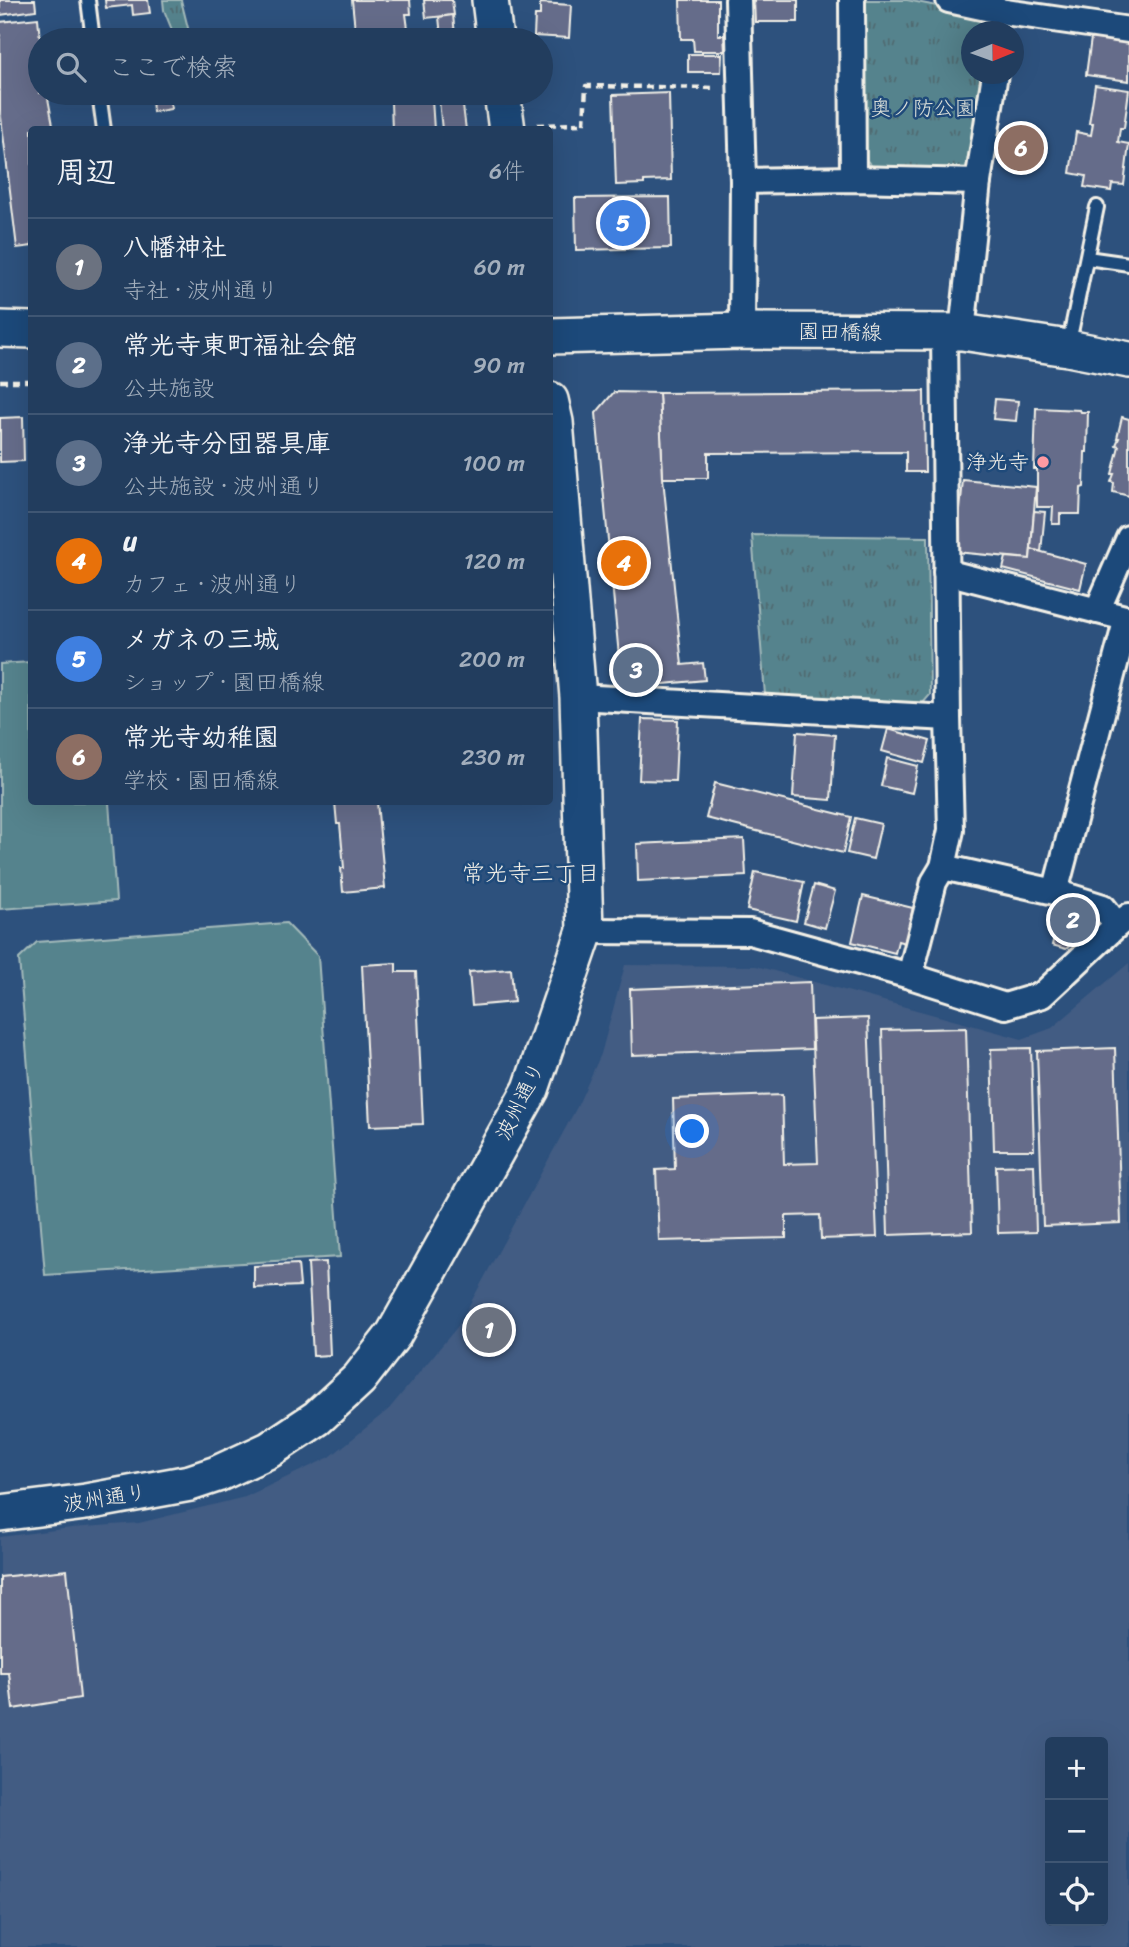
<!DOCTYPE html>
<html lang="ja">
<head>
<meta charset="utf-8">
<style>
  :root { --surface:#223d5e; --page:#2a4464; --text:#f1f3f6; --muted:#a2aebc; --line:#3f5673; --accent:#ff9aa2 }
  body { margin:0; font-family:Sriracha,"Klee One",sans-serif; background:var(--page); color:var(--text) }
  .controls { position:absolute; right:21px; bottom:21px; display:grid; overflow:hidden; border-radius:7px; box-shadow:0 7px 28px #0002 }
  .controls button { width:63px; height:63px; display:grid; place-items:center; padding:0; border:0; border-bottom:2px solid var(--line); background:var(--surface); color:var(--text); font:35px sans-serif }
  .compass { position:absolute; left:961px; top:21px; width:63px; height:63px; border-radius:50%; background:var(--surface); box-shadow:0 7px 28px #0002; rotate:89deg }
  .you { position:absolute; left:693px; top:1132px; width:24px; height:24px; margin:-18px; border:5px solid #fff; border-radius:50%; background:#1a73e8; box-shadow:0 0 0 10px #1a73e833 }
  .badge { display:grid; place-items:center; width:46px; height:46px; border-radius:50%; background:var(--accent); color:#fff; font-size:23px; font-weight:700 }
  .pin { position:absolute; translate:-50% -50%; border:4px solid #fff; box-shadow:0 2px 7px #0006 }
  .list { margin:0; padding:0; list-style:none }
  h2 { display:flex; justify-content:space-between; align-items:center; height:91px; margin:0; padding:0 28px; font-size:30px }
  h2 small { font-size:23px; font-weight:400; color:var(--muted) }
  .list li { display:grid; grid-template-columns:46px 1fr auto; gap:21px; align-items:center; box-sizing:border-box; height:98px; padding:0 28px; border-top:2px solid var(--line) }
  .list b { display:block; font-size:26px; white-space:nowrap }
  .list p { margin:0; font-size:23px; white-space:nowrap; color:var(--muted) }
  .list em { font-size:23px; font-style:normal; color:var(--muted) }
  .icon { flex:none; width:38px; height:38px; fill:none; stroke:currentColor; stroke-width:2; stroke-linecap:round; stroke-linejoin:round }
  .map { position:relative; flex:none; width:1129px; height:1947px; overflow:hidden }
  .search { position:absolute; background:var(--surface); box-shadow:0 7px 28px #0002; left:28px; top:28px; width:525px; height:77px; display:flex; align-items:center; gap:18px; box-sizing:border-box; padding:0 24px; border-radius:38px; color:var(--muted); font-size:26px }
  .panel { position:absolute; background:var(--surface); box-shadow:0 7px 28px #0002; left:28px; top:126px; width:525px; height:679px; border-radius:7px }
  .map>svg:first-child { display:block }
  .built { fill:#425c83; fill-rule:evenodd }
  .grass { fill:url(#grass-tufts); stroke:#a4baba; stroke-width:2 }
  .pitch { fill:#54838d; stroke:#a4baba; stroke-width:2 }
  .building { fill:#656c8a; stroke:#f4f1e8; stroke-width:2 }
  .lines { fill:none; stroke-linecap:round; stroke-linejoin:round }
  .lane-casing { stroke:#f4f1e8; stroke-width:18 }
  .street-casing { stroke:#f4f1e8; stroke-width:30 }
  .secondary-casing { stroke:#f4f1e8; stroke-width:40 }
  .path { stroke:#f4f1e8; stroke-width:4.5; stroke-dasharray:7 5; stroke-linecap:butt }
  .lane { stroke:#1f4a7a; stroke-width:12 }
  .street { stroke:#1f4a7a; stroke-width:24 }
  .secondary { stroke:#1f4a7a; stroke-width:35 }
  .poi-dot { fill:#ff9aa2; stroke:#1f4a7a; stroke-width:2.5 }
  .labels { text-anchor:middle; stroke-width:5; stroke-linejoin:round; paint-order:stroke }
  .park-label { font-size:21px; fill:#dce0da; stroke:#1f4a7a }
  .street-label { font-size:21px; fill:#f4f1e8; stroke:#1f4a7a }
  .poi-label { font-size:21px; fill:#f4f1e8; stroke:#1f4a7a; text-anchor:end }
  .neighbourhood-label { font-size:23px; fill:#f4f1e8; stroke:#1f4a7a }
</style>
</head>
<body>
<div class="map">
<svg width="1129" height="1947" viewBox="0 0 1129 1947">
  <defs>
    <pattern id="grass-tufts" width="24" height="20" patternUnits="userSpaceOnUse" patternTransform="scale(1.75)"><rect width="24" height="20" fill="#54838d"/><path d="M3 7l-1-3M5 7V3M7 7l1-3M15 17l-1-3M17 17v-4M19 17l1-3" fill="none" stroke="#506b71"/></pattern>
  </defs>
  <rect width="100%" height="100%" fill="#2d517d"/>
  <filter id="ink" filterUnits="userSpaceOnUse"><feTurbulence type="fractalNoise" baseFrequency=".0143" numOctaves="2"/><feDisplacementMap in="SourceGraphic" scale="14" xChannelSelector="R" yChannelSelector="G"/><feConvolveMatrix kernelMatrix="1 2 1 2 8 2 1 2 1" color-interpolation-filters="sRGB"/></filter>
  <g filter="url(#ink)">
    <path class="built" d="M1129,963v984h-1129v-410l71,-9 68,-5 106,-26 85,-40 59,-48 69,-83 119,-219 24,-53 24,-89 131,1 266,73 30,-11zM1050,1742h53v179h-53z"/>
    <g class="grass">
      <polygon points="163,0 181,0 191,40 176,40 164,10"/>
      <polygon points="862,0 907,0 996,18 994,31 972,32 972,74 988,74 974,172 875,170 864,157"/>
      <polygon points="752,535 928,537 930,695 923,703 765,695"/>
    </g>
    <g class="pitch">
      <polygon points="31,662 32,802 109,802 116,901 0,909 0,664"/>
      <polygon points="286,923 318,956 340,1257 45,1275 19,959 37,942"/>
    </g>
    <g class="building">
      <polygon points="0,0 35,0 36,10 0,15"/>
      <polygon points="105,0 148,0 150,13 133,15 132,5 106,8"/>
      <polygon points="352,0 410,0 411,14 406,14 409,36 356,40"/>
      <polygon points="424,0 452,0 454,15 426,18"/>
      <polygon points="680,0 718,0 718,35 724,35 725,51 694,51 693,39 681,39"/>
      <polygon points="754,0 798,0 798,22 755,22"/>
      <polygon points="540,3 571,5 569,38 534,36 535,15 540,15"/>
      <polygon points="453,15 455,35 441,36 439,17"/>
      <polygon points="38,18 40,40 40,93 47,93 54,130 32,130 32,246 17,248 0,109 0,22"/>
      <polygon points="1091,38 1129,43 1129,81 1086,75"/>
      <polygon points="688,54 722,54 721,72 688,72"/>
      <polygon points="1095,85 1129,90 1124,128 1120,128 1118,142 1129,144 1124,185 1112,184 1111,191 1084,187 1086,176 1070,173 1076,132 1091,135 1093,123 1089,123"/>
      <polygon points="124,93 169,93 171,109 153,112 152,98 126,101"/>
      <polygon points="669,93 671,180 644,181 644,184 616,185 613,95"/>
      <polygon points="462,98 466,130 442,130 439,100"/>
      <polygon points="432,99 434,130 392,130 391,102"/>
      <polygon points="670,197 671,248 576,250 575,198"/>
      <polygon points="924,391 925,472 906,472 906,452 708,453 708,478 663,478 659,393"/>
      <polygon points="614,392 659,393 663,478 682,665 703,663 705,680 622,688 596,413"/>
      <polygon points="995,399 1018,401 1016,421 993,419"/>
      <polygon points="1036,408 1080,410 1081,412 1088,412 1087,452 1085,452 1084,487 1081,488 1080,514 1060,514 1060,524 1052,524 1053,507 1037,507 1037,469 1034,469"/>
      <polygon points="23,417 24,461 0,462 0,418"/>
      <polygon points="1122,417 1129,419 1129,496 1113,492 1114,483 1111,482 1114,474 1112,474 1119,446 1116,445 1119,438 1117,438"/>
      <polygon points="963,480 1036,487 1030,559 956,552"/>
      <polygon points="1034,511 1045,512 1041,552 1031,549"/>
      <polygon points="1031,549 1086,564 1080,589 1003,569 1006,557 1030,559"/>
      <polygon points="642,719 678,720 675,781 639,780"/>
      <polygon points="888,729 930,741 924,763 882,751"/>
      <polygon points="797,732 835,735 831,800 793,797"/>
      <polygon points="887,758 918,766 912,793 881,786"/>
      <polygon points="715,783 851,817 843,853 706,818"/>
      <polygon points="335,802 377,802 385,888 343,892 341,868 344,868 340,824 337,824"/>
      <polygon points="855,818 881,824 873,859 847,853"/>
      <polygon points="744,839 746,876 638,881 637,844"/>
      <polygon points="755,872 804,882 796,921 747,910"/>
      <polygon points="814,885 835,891 825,928 804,922"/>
      <polygon points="863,896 913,908 905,943 898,941 895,953 852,942"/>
      <polygon points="1063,902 1090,909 1086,932 1066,949 1052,945"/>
      <polygon points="396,963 396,972 416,972 423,1124 370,1126 362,965"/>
      <polygon points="511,969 514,1002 472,1006 469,972"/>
      <polygon points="810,982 812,1049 632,1055 630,989"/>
      <polygon points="868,1018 877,1237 821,1239 820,1215 786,1216 786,1238 659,1241 656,1170 675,1169 673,1099 782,1095 784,1164 818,1163 812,1020"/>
      <polygon points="966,1028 972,1232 888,1235 882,1030"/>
      <polygon points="1031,1048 1034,1150 994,1150 991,1049"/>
      <polygon points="1115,1048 1121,1223 1043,1226 1037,1051"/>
      <polygon points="1034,1165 1036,1232 998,1233 996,1166"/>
      <polygon points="326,1262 330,1355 313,1356 308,1263"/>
      <polygon points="298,1264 300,1286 254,1288 254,1266"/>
      <polygon points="67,1570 80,1698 13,1709 9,1673 0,1673 0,1577"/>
    </g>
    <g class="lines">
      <g class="lane-casing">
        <g id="lane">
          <polyline points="88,0 93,40"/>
          <polyline points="99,93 104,130"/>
          <polyline points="1087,258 1129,264"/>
          <polyline points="1068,347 1097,207"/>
        </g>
      </g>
      <g class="street-casing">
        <g id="street">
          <polyline points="738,0 743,181 742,331"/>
          <polyline points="852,0 853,179"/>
          <polyline points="949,0 1005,12 1129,30"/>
          <polyline points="743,181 853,179 978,182"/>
          <polyline points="962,332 978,182 995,74"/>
          <polyline points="946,572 1129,619"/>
          <polyline points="1097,611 1129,538"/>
          <polyline points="578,697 948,718 944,333"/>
          <polyline points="943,867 1055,892 1103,907 1117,925"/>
          <polyline points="1055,892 1127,618"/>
          <polyline points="585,931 750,932 910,976 1005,1006 1042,995 1117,925 1129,916"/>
          <polyline points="910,976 934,882 943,867 951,830 948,718"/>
        </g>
      </g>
      <g class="secondary-casing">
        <g id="secondary">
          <polyline points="490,0 495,40"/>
          <polyline points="502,93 507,130"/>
          <polyline points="0,329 32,330"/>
          <polyline points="550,336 742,331 962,332 1068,348 1129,360"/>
          <polyline points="0,1513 86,1502 190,1483 217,1474 269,1450 317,1418 359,1379 394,1334 531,1089 585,931 578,697 555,422 550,400"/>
        </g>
      </g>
      <g class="path">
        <polyline points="537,125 584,124 586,86 715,88"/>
        <polyline points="0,381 32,381"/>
      </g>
      <use href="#lane" class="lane"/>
      <use href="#street" class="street"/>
      <use href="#secondary" class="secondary"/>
    </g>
  </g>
  <circle class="poi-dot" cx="1043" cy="462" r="7"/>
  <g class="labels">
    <g class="park-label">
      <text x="923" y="115">奥ノ防公園</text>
    </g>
    <g class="street-label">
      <text transform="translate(840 332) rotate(1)" y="7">園田橋線</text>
      <text transform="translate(520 1101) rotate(-64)" y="7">波州通り</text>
      <text transform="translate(105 1498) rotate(-9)" y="7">波州通り</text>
    </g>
    <g class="poi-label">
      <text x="1029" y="469">浄光寺</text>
    </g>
    <g class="neighbourhood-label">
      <text x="531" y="881">常光寺三丁目</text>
    </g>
  </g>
</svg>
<div class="controls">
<button>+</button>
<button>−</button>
<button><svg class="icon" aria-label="locate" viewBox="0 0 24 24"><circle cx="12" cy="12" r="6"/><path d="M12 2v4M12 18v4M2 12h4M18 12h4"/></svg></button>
</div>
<svg class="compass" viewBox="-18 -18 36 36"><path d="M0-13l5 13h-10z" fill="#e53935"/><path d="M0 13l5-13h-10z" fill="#a2aebc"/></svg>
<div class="you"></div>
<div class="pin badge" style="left:489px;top:1330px;background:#6b7280">1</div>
<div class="pin badge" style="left:1073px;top:920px;background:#5c6f8a">2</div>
<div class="pin badge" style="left:636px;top:670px;background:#5c6f8a">3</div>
<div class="pin badge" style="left:624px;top:563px;background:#e8710a">4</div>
<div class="pin badge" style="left:623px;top:223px;background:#3f7fe0">5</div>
<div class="pin badge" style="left:1021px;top:148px;background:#8d6e63">6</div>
<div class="search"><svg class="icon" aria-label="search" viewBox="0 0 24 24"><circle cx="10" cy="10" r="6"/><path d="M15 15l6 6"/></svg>ここで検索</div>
<section class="panel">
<h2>周辺<small>6件</small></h2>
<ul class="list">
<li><span class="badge" style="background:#6b7280">1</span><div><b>八幡神社</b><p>寺社 · 波州通り</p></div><em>60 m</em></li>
<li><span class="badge" style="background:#5c6f8a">2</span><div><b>常光寺東町福祉会館</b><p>公共施設</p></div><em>90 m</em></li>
<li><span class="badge" style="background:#5c6f8a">3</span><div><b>浄光寺分団器具庫</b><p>公共施設 · 波州通り</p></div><em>100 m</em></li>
<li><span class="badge" style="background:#e8710a">4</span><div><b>u</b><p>カフェ · 波州通り</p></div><em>120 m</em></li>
<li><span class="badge" style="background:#3f7fe0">5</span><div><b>メガネの三城</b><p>ショップ · 園田橋線</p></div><em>200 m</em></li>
<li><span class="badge" style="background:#8d6e63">6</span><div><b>常光寺幼稚園</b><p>学校 · 園田橋線</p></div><em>230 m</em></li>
</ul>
</section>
</div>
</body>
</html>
